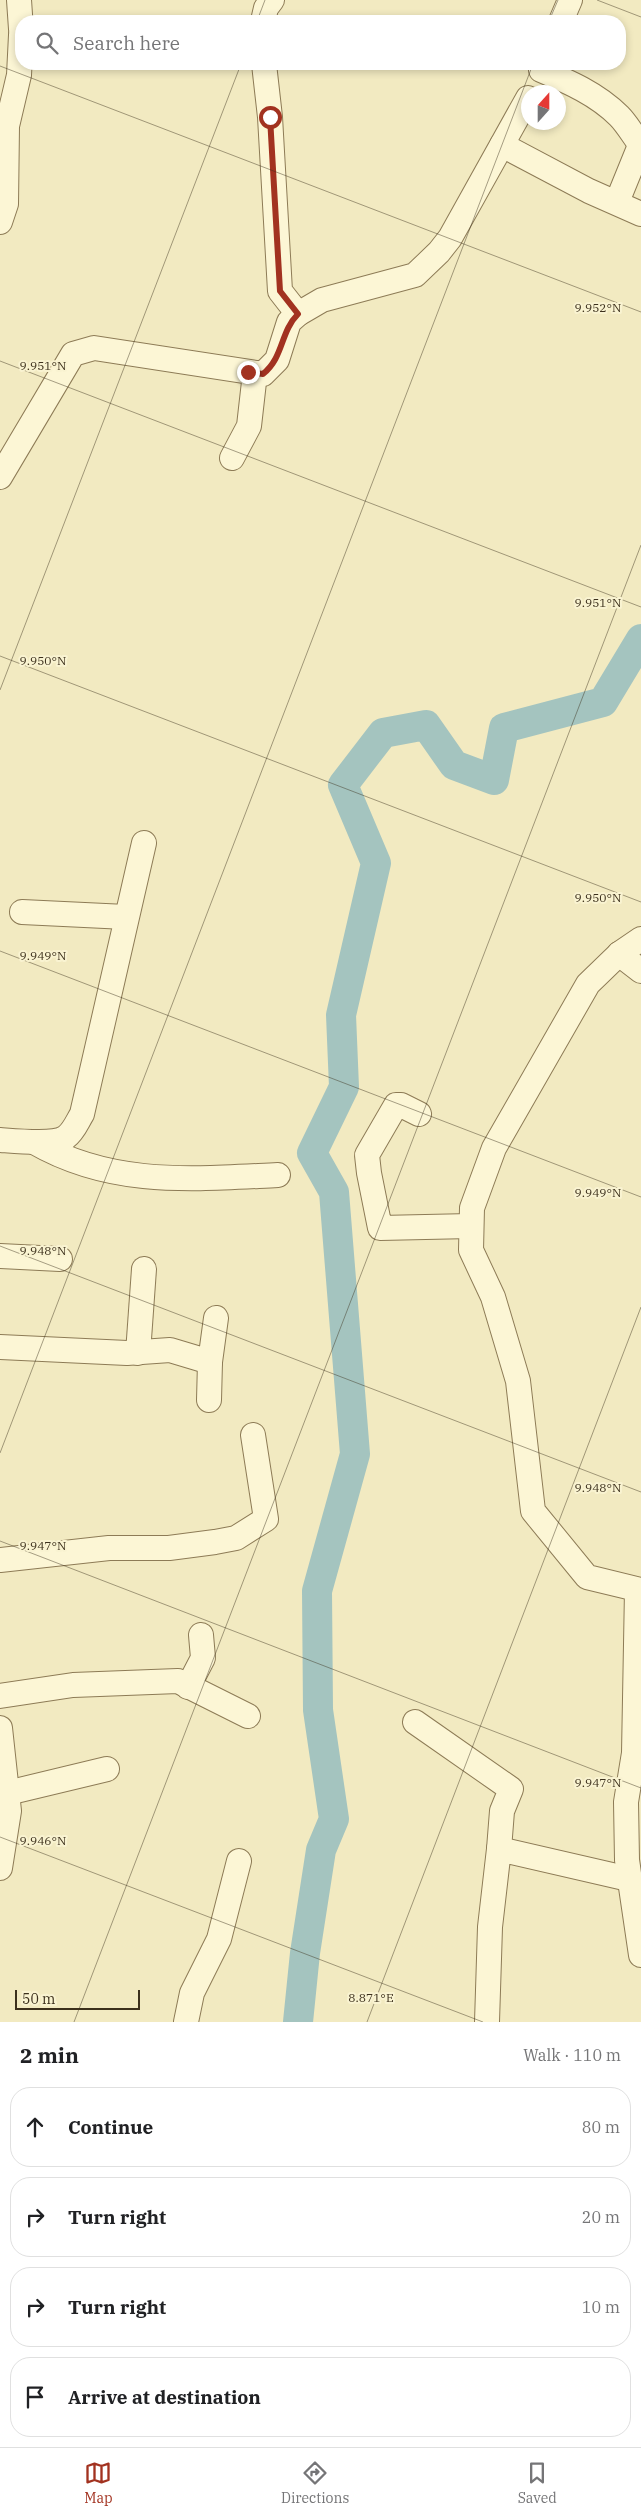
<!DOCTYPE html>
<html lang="en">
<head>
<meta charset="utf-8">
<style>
  :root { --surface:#fff; --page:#f6f6f6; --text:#202124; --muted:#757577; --line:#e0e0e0; --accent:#a23220 }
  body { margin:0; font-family:"IBM Plex Serif",serif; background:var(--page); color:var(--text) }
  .compass { position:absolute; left:521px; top:85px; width:45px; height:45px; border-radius:50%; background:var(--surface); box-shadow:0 2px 8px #0003; rotate:21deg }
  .scale { position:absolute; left:15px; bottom:12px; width:125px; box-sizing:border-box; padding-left:5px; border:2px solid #3c301c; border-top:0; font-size:14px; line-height:18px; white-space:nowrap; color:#3c301c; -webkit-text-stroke:4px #f9f3d1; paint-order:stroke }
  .stop { position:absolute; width:15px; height:15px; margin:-11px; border:4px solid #a23220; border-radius:50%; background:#fff }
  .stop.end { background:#a23220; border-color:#fff; box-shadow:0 1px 5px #0008 }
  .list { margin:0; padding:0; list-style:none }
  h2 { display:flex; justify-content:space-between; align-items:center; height:65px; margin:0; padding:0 20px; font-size:21px }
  h2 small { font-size:16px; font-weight:400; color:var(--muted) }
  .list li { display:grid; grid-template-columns:32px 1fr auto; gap:15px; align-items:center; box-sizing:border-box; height:80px; margin:0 10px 10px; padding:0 10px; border:1px solid var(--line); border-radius:20px }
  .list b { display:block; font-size:19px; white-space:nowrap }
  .list em { font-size:16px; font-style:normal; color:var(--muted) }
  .icon { flex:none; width:28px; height:28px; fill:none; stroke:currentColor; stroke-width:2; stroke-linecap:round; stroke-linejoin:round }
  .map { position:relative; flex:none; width:641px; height:2022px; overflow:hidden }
  .search { position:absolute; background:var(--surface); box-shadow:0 2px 8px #0003; left:15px; right:15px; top:15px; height:55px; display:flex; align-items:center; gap:12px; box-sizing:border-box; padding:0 18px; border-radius:20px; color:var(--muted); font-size:19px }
  .sheet { height:425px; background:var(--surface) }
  nav { display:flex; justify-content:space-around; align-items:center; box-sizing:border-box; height:70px; border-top:1px solid var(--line); background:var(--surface); font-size:14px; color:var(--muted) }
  nav a { display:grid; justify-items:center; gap:2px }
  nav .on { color:var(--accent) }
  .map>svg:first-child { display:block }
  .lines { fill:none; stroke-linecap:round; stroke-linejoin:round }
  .river { stroke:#a4c4bf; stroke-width:30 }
  .minor-casing { stroke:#8d7b56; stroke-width:26 }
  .minor { stroke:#fcf6d5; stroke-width:24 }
  .route { stroke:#a23220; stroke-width:6 }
  .ticks { fill:none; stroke:#3c301c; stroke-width:1; stroke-opacity:0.45 }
  .ticks-label { font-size:12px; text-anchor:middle; fill:#3c301c; stroke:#f9f3d1; stroke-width:4; stroke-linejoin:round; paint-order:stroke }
</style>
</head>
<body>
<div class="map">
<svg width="641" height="2022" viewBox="0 0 641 2022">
  <rect width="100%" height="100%" fill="#f2eac1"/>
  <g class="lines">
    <polyline class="river" points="298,2022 305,1953 321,1850 334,1819 318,1710 317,1591 355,1454 334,1192 312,1153 344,1087 341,1015 376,863 343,785 383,733 426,725 454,765 494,780 504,728 603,702 641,639"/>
    <g class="minor-casing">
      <g id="minor">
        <polyline points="19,0 21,29"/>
        <polyline points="263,21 266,8 272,0"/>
        <polyline points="561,21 570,0"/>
        <polyline points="264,64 270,117 280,291 298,314"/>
        <path d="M541,70c28,12 56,24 78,46 8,8 14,19 21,28"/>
        <polyline points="502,145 589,191 641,214"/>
        <polyline points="617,202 641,143"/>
        <polyline points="0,222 6,204 7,126 19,75 21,35"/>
        <polyline points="232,458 249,426 255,373"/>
        <polyline points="0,477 73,354 94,348 263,374 277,360 289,322 298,314 322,300 415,275 439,252 450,238 528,98"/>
        <polyline points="22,912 126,917"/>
        <polyline points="641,939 619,954 588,984 494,1148 472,1208 471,1250 493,1297 518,1381 533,1511 587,1577 641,1590"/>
        <polyline points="619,954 641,971"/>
        <polyline points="419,1114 401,1105 396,1105 367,1155 369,1173 380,1228 471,1226"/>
        <path d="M0,1140c15,1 55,5 66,-3 8,-6 11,-15 16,-23l62,-271"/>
        <path d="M34,1142c78,45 158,37 244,33"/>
        <polyline points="0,1256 60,1259"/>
        <polyline points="0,1347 127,1353 170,1350 210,1362 216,1318"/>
        <polyline points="138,1353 144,1269"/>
        <polyline points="209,1400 210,1362"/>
        <polyline points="0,1560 109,1548 169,1548 215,1542 236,1538 266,1519 253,1435"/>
        <polyline points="637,1590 634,1753 626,1802 627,1860 641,1955"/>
        <polyline points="188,1687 203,1658 201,1635"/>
        <polyline points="0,1696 73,1685 178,1681 248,1716"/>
        <polyline points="415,1722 511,1789 502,1811 499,1849"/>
        <polyline points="0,1728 9,1811 0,1868"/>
        <polyline points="7,1793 107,1769"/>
        <polyline points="186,2022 192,1993 219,1939 239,1861"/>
        <polyline points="487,2022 490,1927 499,1849 629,1879"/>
      </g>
    </g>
    <use href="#minor" class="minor"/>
  </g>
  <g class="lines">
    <path class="route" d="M248,372l15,2c21,-17 17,-42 35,-60l-18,-23 -10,-174"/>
  </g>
  <path class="ticks" d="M597,0l44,17M257,21l8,-21M549,21l9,-21M0,66l641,246M0,361l641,246M0,656l641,246M0,690l241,-626M0,951l641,246M0,1246l641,246M0,1453l533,-1389M0,1541l641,247M0,1837l483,185M74,2022l567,-1477M367,2022l274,-715"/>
  <g class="ticks-label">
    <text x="598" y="312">9.952°N</text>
    <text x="43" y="370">9.951°N</text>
    <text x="598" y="607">9.951°N</text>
    <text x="43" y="665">9.950°N</text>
    <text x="598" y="902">9.950°N</text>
    <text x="43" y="960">9.949°N</text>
    <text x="598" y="1197">9.949°N</text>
    <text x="43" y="1255">9.948°N</text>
    <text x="598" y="1492">9.948°N</text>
    <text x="43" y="1550">9.947°N</text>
    <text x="598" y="1787">9.947°N</text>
    <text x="43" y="1845">9.946°N</text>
    <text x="371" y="2002">8.871°E</text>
  </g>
</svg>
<svg class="compass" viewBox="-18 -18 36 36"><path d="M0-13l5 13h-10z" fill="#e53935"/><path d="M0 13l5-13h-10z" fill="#757577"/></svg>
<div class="scale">50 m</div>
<div class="stop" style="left:270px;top:117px"></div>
<div class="stop end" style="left:248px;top:372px"></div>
<div class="search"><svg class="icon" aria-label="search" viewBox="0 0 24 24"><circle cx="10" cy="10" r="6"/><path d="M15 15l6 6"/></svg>Search here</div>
</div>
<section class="sheet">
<h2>2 min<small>Walk · 110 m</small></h2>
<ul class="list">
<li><svg class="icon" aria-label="ahead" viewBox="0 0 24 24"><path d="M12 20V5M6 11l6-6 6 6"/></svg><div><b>Continue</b></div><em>80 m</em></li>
<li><svg class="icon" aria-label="right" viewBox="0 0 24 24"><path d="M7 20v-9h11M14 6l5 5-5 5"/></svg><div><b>Turn right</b></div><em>20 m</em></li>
<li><svg class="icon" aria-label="right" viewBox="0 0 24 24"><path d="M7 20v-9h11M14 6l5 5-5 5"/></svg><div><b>Turn right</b></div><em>10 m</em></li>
<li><svg class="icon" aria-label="arrive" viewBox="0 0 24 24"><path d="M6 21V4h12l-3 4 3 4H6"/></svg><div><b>Arrive at destination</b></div></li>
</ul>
</section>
<nav>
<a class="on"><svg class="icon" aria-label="map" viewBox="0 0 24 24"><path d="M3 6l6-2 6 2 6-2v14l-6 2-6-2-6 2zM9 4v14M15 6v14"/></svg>Map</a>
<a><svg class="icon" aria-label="directions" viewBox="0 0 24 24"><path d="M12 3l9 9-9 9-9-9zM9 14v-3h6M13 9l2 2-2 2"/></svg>Directions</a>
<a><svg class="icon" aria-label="saved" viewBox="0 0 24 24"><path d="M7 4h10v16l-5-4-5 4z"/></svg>Saved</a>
</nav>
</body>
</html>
